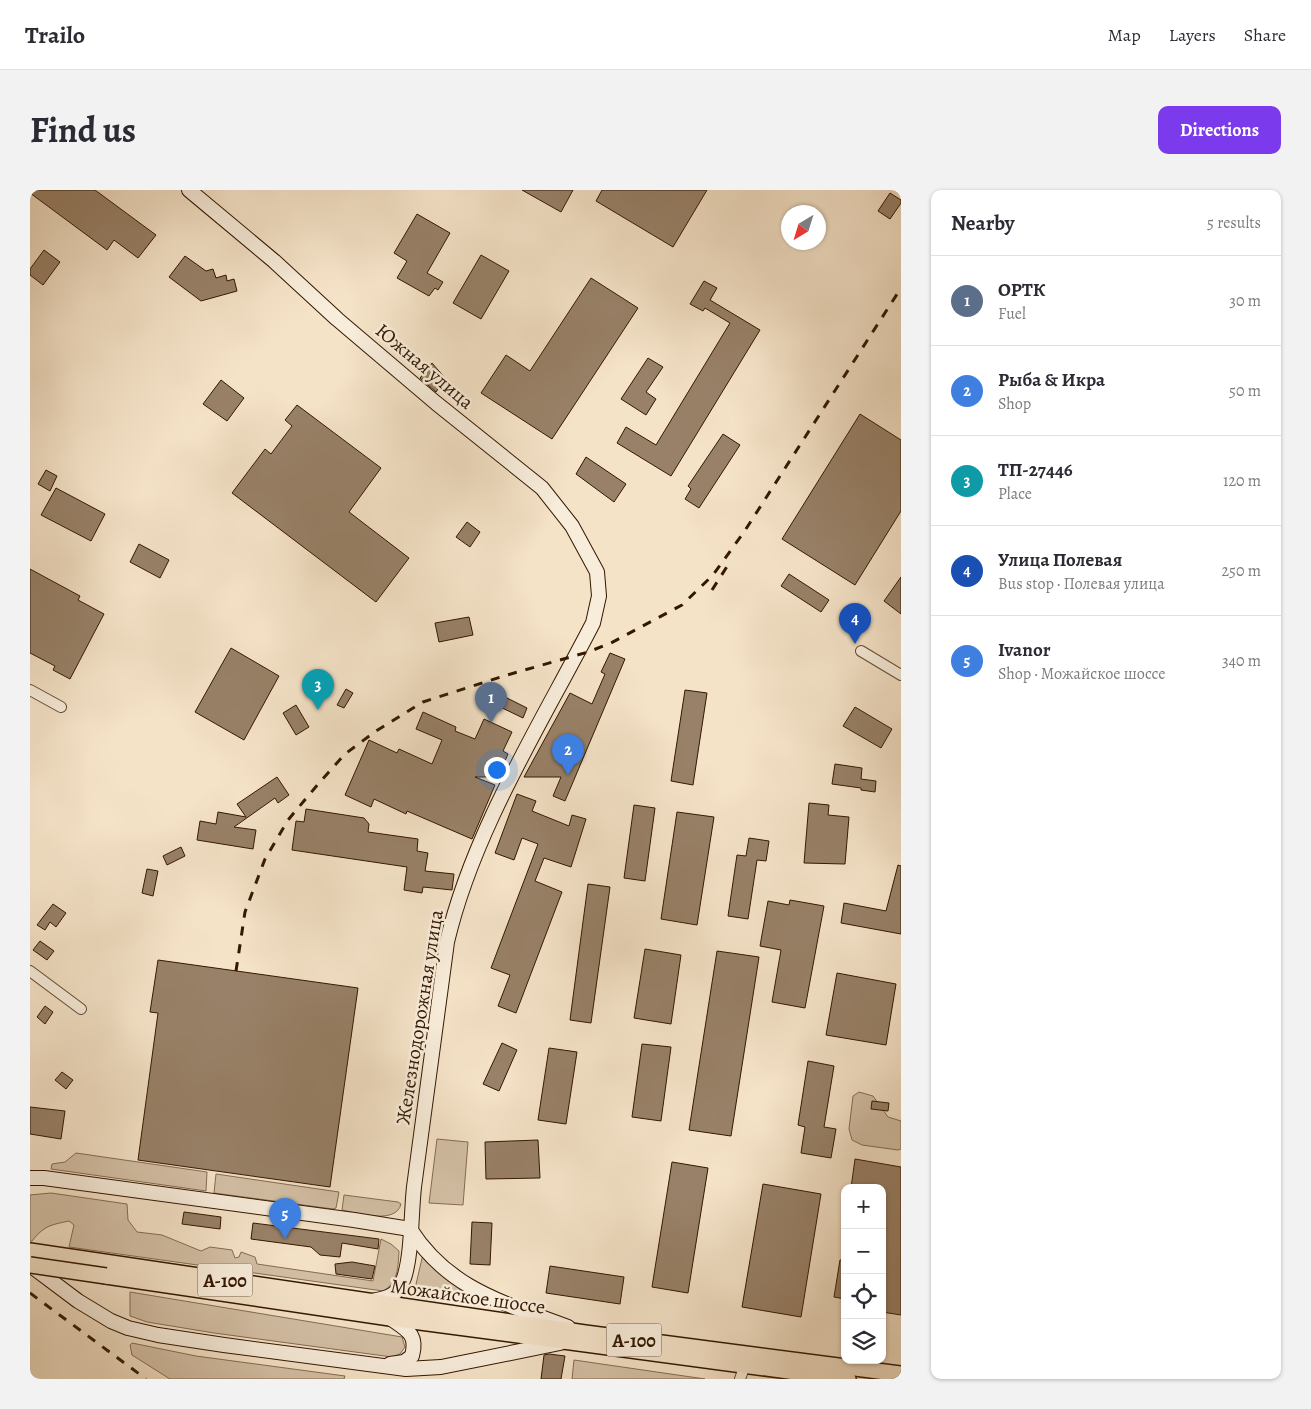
<!DOCTYPE html>
<html lang="en">
<head>
<meta charset="utf-8">
<style>
  :root { --surface:#fff; --page:#f2f2f3; --text:#2b2b33; --muted:#7c7c81; --line:#e1e1e2; --accent:#7c3aed }
  body { margin:0; font-family:Alegreya,serif; background:var(--page); color:var(--text) }
  .controls { position:absolute; right:15px; bottom:15px; display:grid; overflow:hidden; border-radius:10px; box-shadow:0 1px 4px #0004 }
  .controls button { width:45px; height:45px; display:grid; place-items:center; padding:0; border:0; border-bottom:1px solid var(--line); background:var(--surface); color:var(--text); font:25px sans-serif }
  .compass { position:absolute; left:751px; top:15px; width:45px; height:45px; border-radius:50%; background:var(--surface); box-shadow:0 1px 4px #0004; rotate:218deg }
  .you { position:absolute; left:466px; top:579px; width:18px; height:18px; margin:-12px; border:4px solid #fff; border-radius:50%; background:#1a73e8; box-shadow:0 0 0 8px #1a73e833 }
  .badge { display:grid; place-items:center; width:32px; height:32px; border-radius:50%; background:var(--accent); color:#fff; font-size:16px; font-weight:700 }
  .pin { position:absolute; translate:-50% -41px; filter:drop-shadow(0 1px 2px #0008) }
  .pin::after { content:''; position:absolute; top:26px; width:18px; height:15px; background:inherit; clip-path:polygon(0 0,100% 0,50% 100%) }
  .list { margin:0; padding:0; list-style:none }
  h2 { display:flex; justify-content:space-between; align-items:center; height:65px; margin:0; padding:0 20px; font-size:21px }
  h2 small { font-size:16px; font-weight:400; color:var(--muted) }
  .list li { display:grid; grid-template-columns:32px 1fr auto; gap:15px; align-items:center; box-sizing:border-box; height:90px; padding:0 20px; border-top:1px solid var(--line) }
  .list b { display:block; font-size:19px; white-space:nowrap }
  .list p { margin:0; font-size:16px; white-space:nowrap; color:var(--muted) }
  .list em { font-size:16px; font-style:normal; color:var(--muted) }
  .icon { flex:none; width:28px; height:28px; fill:none; stroke:currentColor; stroke-width:2; stroke-linecap:round; stroke-linejoin:round }
  .map { position:relative; flex:none; width:871px; height:1189px; overflow:hidden; border-radius:10px }
  header { display:flex; align-items:center; gap:30px; box-sizing:border-box; height:70px; padding:0 25px; background:var(--surface); border-bottom:1px solid var(--line) }
  header strong { font-size:24px }
  nav { display:flex; gap:28px; margin-inline-start:auto; font-size:18px }
  .intro { display:flex; align-items:center; justify-content:space-between; box-sizing:border-box; height:120px; padding:0 30px }
  h1 { margin:0; font-size:35px }
  .button { padding:12px 22px; border-radius:10px; background:var(--accent); color:#fff; font-size:18px; font-weight:700 }
  main { display:flex; gap:30px; padding:0 30px }
  aside { flex:1; background:var(--surface); border-radius:10px; box-shadow:0 1px 4px #0004 }
  .map>svg:first-child { display:block }
  .green { fill:#d4c0a6; stroke:#846c53 }
  .building { fill:#988168; stroke:#331700 }
  .lines { fill:none; stroke-linecap:round; stroke-linejoin:round }
  .street-casing { stroke:#644a32; stroke-width:12 }
  .secondary-casing { stroke:#331700; stroke-width:16 }
  .primary-casing { stroke:#331700; stroke-width:18 }
  .street { stroke:#f8eddb; stroke-width:10 }
  .secondary { stroke:#f8eddb; stroke-width:14 }
  .primary { stroke:#f5e3c8; stroke-width:15 }
  .rail { stroke:#331700; stroke-width:3; stroke-dasharray:9 9; stroke-linecap:butt }
  .primary-bridge-casing { stroke:#331700; stroke-width:18; stroke-linecap:butt }
  .primary-bridge { stroke:#f5e3c8; stroke-width:15 }
  .labels { text-anchor:middle; stroke-width:5; stroke-linejoin:round; paint-order:stroke }
  .shield { fill:#f8eddb; stroke:#6e5742; stroke-width:1 }
  .shield-label { font-size:19px; font-weight:bold; fill:#331700 }
  .street-label { font-size:20px; fill:#331700; stroke:#f8eddb }
</style>
</head>
<body>
<header>
<strong>Trailo</strong>
<nav><a>Map</a><a>Layers</a><a>Share</a></nav>
</header>
<div class="intro"><h1>Find us</h1><a class="button">Directions</a></div>
<main>
<div class="map">
<svg width="871" height="1189" viewBox="0 0 871 1189">
  <rect width="100%" height="100%" fill="#f5e3c8"/>
  <filter id="stains"><feTurbulence type="fractalNoise" baseFrequency=".004" numOctaves="4"/><feColorMatrix values="0 0 0 0 .2 0 0 0 0 .09 0 0 0 0 .02 0 0 0 .5 -.17"/></filter>
  <radialGradient id="worn" r=".72"><stop offset=".6" stop-color="#630" stop-opacity="0"/><stop offset="1" stop-color="#630" stop-opacity=".3"/></radialGradient>
  <g class="green">
    <polygon points="829,902 843,906 858,927 871,931 871,959 868,960 832,955 822,950 819,939 823,906"/>
    <polygon points="407,949 438,952 433,1015 399,1013"/>
    <polygon points="46,963 177,982 176,1001 21,979 22,974 35,972"/>
    <polygon points="186,984 309,1002 306,1018 303,1019 184,1003"/>
    <path d="M21,1003l76,11 1,16 9,12 25,3 39,16 9,-4 22,3 3,8 4,-1 2,-5 14,5 2,7 116,17 8,-42 10,5 8,7c-1,16 -1,32 -16,40l-314,-44 5,-22 -5,-4c-19,4 -25,5 -37,20h-2v-46z"/>
    <path d="M314,1005l54,7 3,2c-5,21 -44,9 -59,6z"/>
    <polygon points="393,1064 441,1110 441,1114 390,1108 384,1103"/>
    <polygon points="100,1102 372,1147 375,1157 370,1164 362,1167 184,1143 117,1132 100,1126"/>
    <polygon points="102,1153 166,1166 315,1186 314,1189 140,1189 102,1165 100,1155"/>
    <polygon points="544,1170 675,1189 542,1189"/>
  </g>
  <g class="building">
    <polygon points="0,0 65,0 126,45 108,68 84,50 77,60 0,3"/>
    <polygon points="492,0 543,0 531,22"/>
    <polygon points="572,0 677,0 643,57 566,11"/>
    <polygon points="860,3 871,10 871,13 860,29 848,21"/>
    <polygon points="387,24 420,43 397,83 413,92 408,100 405,98 399,106 367,88 377,71 364,63"/>
    <polygon points="14,60 30,72 13,95 0,85 0,79"/>
    <polygon points="451,65 479,81 451,129 423,113"/>
    <polygon points="155,66 176,81 183,79 186,88 196,85 197,91 204,89 207,101 171,111 139,87"/>
    <polygon points="561,88 608,118 522,249 451,203 476,165 500,181"/>
    <polygon points="674,91 687,98 680,110 730,140 641,286 587,253 596,237 626,255 700,133 675,118 673,121 660,114"/>
    <polygon points="618,168 633,177 616,202 626,209 616,225 591,209"/>
    <polygon points="402,173 415,188 406,202 390,188"/>
    <polygon points="191,190 214,208 197,231 173,214"/>
    <polygon points="267,215 351,278 319,322 379,368 346,412 202,303 235,259 241,264 262,236 255,230"/>
    <polygon points="830,224 871,250 871,321 825,395 752,349"/>
    <polygon points="693,244 710,255 669,318 655,309 661,299 658,296"/>
    <polygon points="556,267 596,294 584,312 546,284"/>
    <polygon points="16,280 27,286 20,301 8,294"/>
    <polygon points="26,298 75,324 61,351 11,325"/>
    <polygon points="437,332 450,342 440,357 426,347"/>
    <polygon points="109,354 139,370 130,388 100,372"/>
    <polygon points="0,379 50,406 48,410 74,424 40,489 23,480 25,476 0,463"/>
    <polygon points="759,384 799,410 791,422 751,396"/>
    <polygon points="871,387 871,424 854,411"/>
    <polygon points="439,427 443,445 409,452 405,433"/>
    <polygon points="201,458 249,486 214,550 165,522"/>
    <polygon points="580,463 595,469 535,611 523,606 531,587 494,587 540,503 562,514 575,484 571,482"/>
    <polygon points="316,499 323,503 314,518 307,515"/>
    <polygon points="655,500 677,503 663,595 641,591"/>
    <polygon points="467,503 497,518 493,528 462,513"/>
    <polygon points="266,515 279,537 266,545 253,523"/>
    <polygon points="825,517 862,539 851,558 813,536"/>
    <polygon points="393,522 426,537 425,541 445,549 454,529 482,542 473,561 478,564 468,587 445,587 465,595 442,649 377,621 376,624 344,609 341,617 315,605 339,550 367,563 369,559 402,574 412,550 386,539"/>
    <polygon points="805,574 832,578 831,589 846,591 845,602 831,600 831,598 802,594"/>
    <polygon points="247,587 259,605 248,613 245,608 204,637 226,640 223,659 167,650 170,631 186,634 188,622 216,627 207,614"/>
    <polygon points="487,604 506,611 502,621 539,636 542,625 556,629 541,677 514,668 505,691 532,702 486,823 468,816 480,785 461,778 508,654 492,648 484,670 465,663"/>
    <polygon points="779,613 799,615 798,625 819,627 815,674 774,673"/>
    <polygon points="604,615 625,618 615,691 594,688"/>
    <polygon points="276,619 334,628 339,634 338,642 388,649 387,661 398,663 395,681 424,684 422,700 393,697 392,703 374,700 377,677 262,660 266,631 274,632"/>
    <polygon points="647,622 684,627 667,735 631,729"/>
    <polygon points="719,648 739,651 736,671 727,670 718,729 698,726 707,665 716,666"/>
    <polygon points="151,657 155,666 137,675 133,666"/>
    <polygon points="868,675 871,676 871,744 811,733 814,713 856,721"/>
    <polygon points="117,679 128,681 123,706 112,703"/>
    <polygon points="558,694 580,697 561,833 540,830"/>
    <polygon points="760,710 794,716 775,818 742,812 751,760 730,756 738,711 759,715"/>
    <polygon points="23,714 36,723 26,737 20,732 15,740 7,735"/>
    <polygon points="10,751 24,761 17,770 3,760"/>
    <polygon points="615,759 651,765 641,834 604,828"/>
    <polygon points="687,761 729,767 701,946 659,940"/>
    <polygon points="128,770 328,798 300,997 108,970 128,823 120,822"/>
    <polygon points="807,783 866,794 856,855 796,845"/>
    <polygon points="15,816 23,822 15,834 7,827"/>
    <polygon points="472,853 487,860 469,901 453,894"/>
    <polygon points="612,854 641,857 631,931 602,927"/>
    <polygon points="519,858 547,862 536,934 508,930"/>
    <polygon points="778,871 804,876 794,937 806,939 801,968 771,963 775,937 768,935"/>
    <polygon points="32,882 43,890 36,899 25,890"/>
    <polygon points="842,911 859,913 858,921 841,919"/>
    <polygon points="0,917 35,921 31,949 0,944"/>
    <polygon points="508,950 510,988 456,989 455,952"/>
    <polygon points="825,969 871,977 871,1125 852,1122 852,998 821,998"/>
    <polygon points="642,972 678,978 658,1103 622,1097"/>
    <polygon points="733,994 791,1004 771,1127 712,1117"/>
    <polygon points="154,1022 191,1027 190,1039 152,1034"/>
    <polygon points="442,1032 462,1033 460,1075 440,1074"/>
    <polygon points="223,1033 349,1049 348,1059 312,1053 310,1067 290,1065 281,1057 221,1049"/>
    <polygon points="810,1070 815,1070 815,1109 804,1107"/>
    <polygon points="322,1072 345,1076 342,1089 306,1084 305,1074"/>
    <polygon points="520,1076 594,1087 590,1114 516,1103"/>
    <polygon points="519,1164 535,1166 531,1189 511,1189 514,1165"/>
  </g>
  <g class="lines">
    <g class="street-casing">
      <g id="street">
        <polyline points="831,461 871,485"/>
        <polyline points="0,500 31,517"/>
        <polyline points="0,781 51,819"/>
        <polyline points="710,1189 715,1175"/>
      </g>
    </g>
    <g class="secondary-casing">
      <g id="secondary">
        <path d="M159,0l85,71 63,58 99,84 106,85 30,38 25,46 2,24 -6,27c-52,101 -120,208 -146,319 -11,81 -22,163 -33,245 -3,27 -2,67 -10,91 -6,17 -15,20 -32,23"/>
        <path d="M0,988h14l310,42 56,9c39,61 95,74 158,98"/>
        <polyline points="0,1075 48,1111 81,1131 98,1138 128,1145 194,1155 376,1179 411,1177 530,1153"/>
        <path d="M360,1128c17,12 28,16 22,38l-8,6 -14,2"/>
      </g>
    </g>
    <g class="primary-casing">
      <g id="primary">
        <polyline points="0,1061 555,1143 871,1184"/>
        <polyline points="76,1086 360,1128 818,1189"/>
      </g>
    </g>
    <use href="#street" class="street"/>
    <use href="#secondary" class="secondary"/>
    <use href="#primary" class="primary"/>
    <g class="rail">
      <polyline points="682,400 698,375"/>
      <polyline points="206,781 215,722 235,669 258,630 289,593 315,564 346,541 393,512 477,485 558,462 581,453 652,415 683,385 714,342 871,98"/>
      <polyline points="0,1103 116,1189"/>
      <polyline points="0,1188 2,1189"/>
    </g>
    <g class="primary-bridge-casing">
      <polyline id="primary-bridge" points="0,1075 76,1086"/>
    </g>
    <use href="#primary-bridge" class="primary-bridge"/>
  </g>
  <g class="labels">
    <g class="shield">
      <rect x="167.5" y="1073.5" width="55" height="33" rx="4"/>
      <rect x="576.5" y="1133.5" width="55" height="33" rx="4"/>
    </g>
    <g class="shield-label">
      <text x="195" y="1097">А-100</text>
      <text x="604" y="1157">А-100</text>
    </g>
    <g class="street-label">
      <text transform="translate(395 176) rotate(40)" y="7">Южная улица</text>
      <text transform="translate(389 827) rotate(-81)" y="7">Железнодорожная улица</text>
      <text transform="translate(438 1106) rotate(8)" y="7">Можайское шоссе</text>
    </g>
  </g>
  <rect width="100%" height="100%" filter="url(#stains)"/>
  <rect width="100%" height="100%" fill="url(#worn)"/>
</svg>
<div class="controls">
<button>+</button>
<button>−</button>
<button><svg class="icon" aria-label="locate" viewBox="0 0 24 24"><circle cx="12" cy="12" r="6"/><path d="M12 2v4M12 18v4M2 12h4M18 12h4"/></svg></button>
<button><svg class="icon" aria-label="layers" viewBox="0 0 24 24"><path d="M12 4l9 5-9 5-9-5zM3 14l9 5 9-5"/></svg></button>
</div>
<svg class="compass" viewBox="-18 -18 36 36"><path d="M0-13l5 13h-10z" fill="#e53935"/><path d="M0 13l5-13h-10z" fill="#7c7c81"/></svg>
<div class="you"></div>
<div class="pin badge" style="left:461px;top:533px;background:#5c6f8a">1</div>
<div class="pin badge" style="left:538px;top:585px;background:#3f7fe0">2</div>
<div class="pin badge" style="left:288px;top:520px;background:#0f9aa8">3</div>
<div class="pin badge" style="left:825px;top:454px;background:#1a4fb4">4</div>
<div class="pin badge" style="left:255px;top:1049px;background:#3f7fe0">5</div>
</div>
<aside>
<h2>Nearby<small>5 results</small></h2>
<ul class="list">
<li><span class="badge" style="background:#5c6f8a">1</span><div><b>ОРТК</b><p>Fuel</p></div><em>30 m</em></li>
<li><span class="badge" style="background:#3f7fe0">2</span><div><b>Рыба &amp; Икра</b><p>Shop</p></div><em>50 m</em></li>
<li><span class="badge" style="background:#0f9aa8">3</span><div><b>ТП-27446</b><p>Place</p></div><em>120 m</em></li>
<li><span class="badge" style="background:#1a4fb4">4</span><div><b>Улица Полевая</b><p>Bus stop · Полевая улица</p></div><em>250 m</em></li>
<li><span class="badge" style="background:#3f7fe0">5</span><div><b>Ivanor</b><p>Shop · Можайское шоссе</p></div><em>340 m</em></li>
</ul>
</aside>
</main>
</body>
</html>
